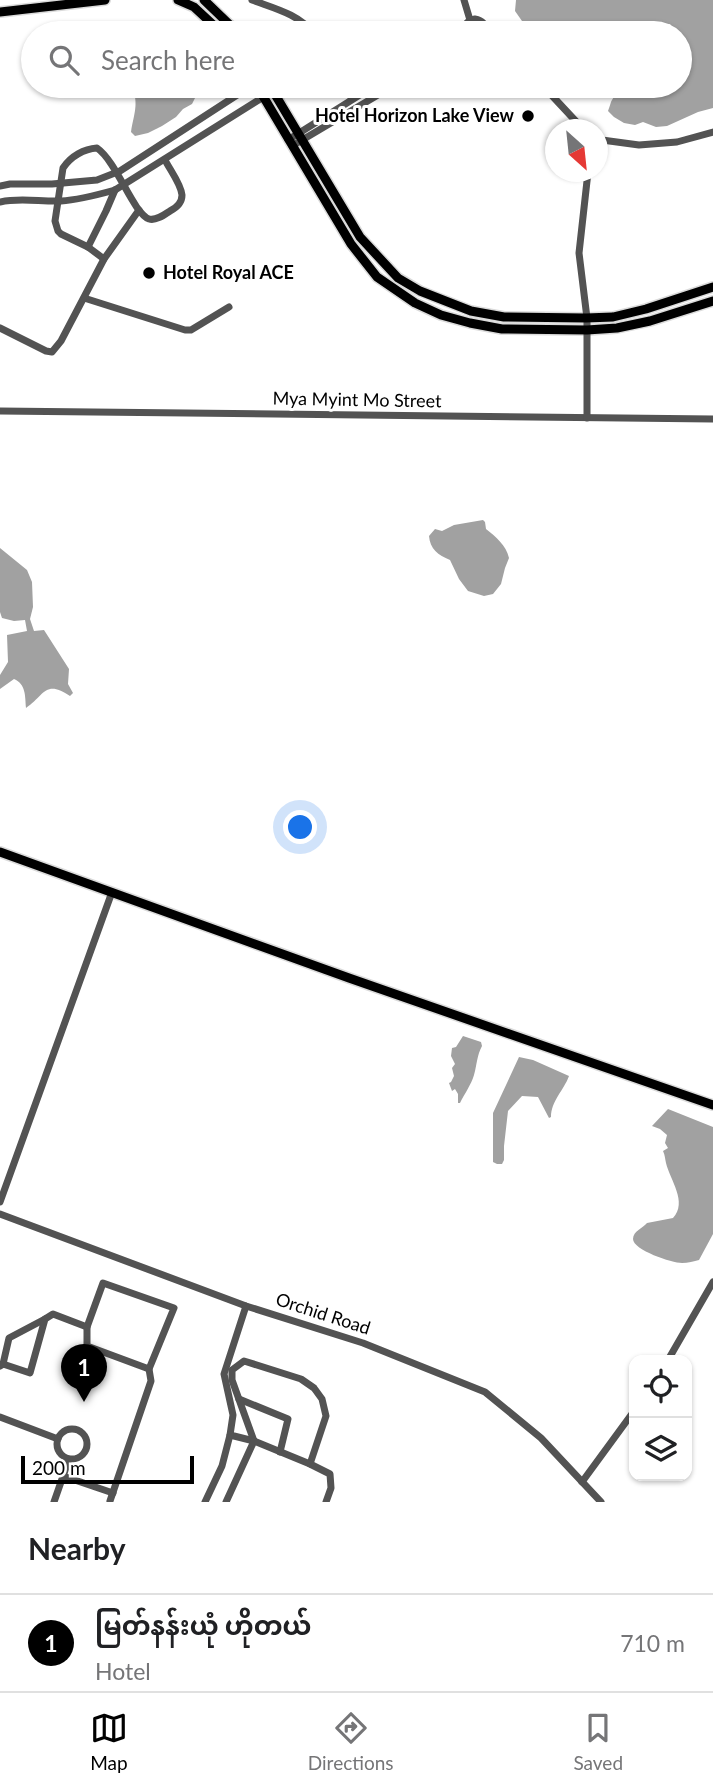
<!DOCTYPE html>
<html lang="en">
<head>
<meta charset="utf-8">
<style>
  :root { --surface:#fff; --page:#f2f2f2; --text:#202124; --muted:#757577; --line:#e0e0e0; --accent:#000 }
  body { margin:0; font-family:Lato,"Noto Sans Myanmar",sans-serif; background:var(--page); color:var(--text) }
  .controls { position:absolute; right:21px; bottom:21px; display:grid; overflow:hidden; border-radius:14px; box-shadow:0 2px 5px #0004 }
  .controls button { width:63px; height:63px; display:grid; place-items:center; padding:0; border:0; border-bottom:2px solid var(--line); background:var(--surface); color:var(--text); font:35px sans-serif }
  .compass { position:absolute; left:545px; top:119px; width:63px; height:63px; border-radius:50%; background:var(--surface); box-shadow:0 2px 5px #0004; rotate:153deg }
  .scale { position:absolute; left:21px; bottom:18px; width:173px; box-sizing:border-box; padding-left:7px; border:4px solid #000; border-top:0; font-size:19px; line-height:24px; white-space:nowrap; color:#000; -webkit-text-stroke:5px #fff; paint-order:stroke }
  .you { position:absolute; left:301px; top:828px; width:24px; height:24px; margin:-18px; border:5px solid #fff; border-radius:50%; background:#1a73e8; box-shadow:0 0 0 10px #1a73e833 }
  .badge { display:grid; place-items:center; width:46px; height:46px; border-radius:50%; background:var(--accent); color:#fff; font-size:23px; font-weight:700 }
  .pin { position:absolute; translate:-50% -58px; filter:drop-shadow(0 2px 4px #0008) }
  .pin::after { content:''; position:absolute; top:37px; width:24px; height:21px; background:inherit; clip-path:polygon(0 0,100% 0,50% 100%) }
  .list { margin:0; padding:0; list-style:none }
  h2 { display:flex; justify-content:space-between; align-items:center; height:91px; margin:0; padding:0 28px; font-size:30px }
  h2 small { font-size:23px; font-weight:400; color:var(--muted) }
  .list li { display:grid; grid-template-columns:46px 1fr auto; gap:21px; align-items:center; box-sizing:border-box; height:98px; padding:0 28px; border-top:2px solid var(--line) }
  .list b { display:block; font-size:26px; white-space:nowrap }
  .list p { margin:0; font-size:23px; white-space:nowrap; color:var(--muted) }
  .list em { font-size:23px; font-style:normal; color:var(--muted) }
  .icon { flex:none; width:38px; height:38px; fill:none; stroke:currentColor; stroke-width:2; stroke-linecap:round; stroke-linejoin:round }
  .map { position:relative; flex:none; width:713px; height:1502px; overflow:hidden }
  .search { position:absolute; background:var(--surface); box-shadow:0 2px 5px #0004; left:21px; right:21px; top:21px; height:77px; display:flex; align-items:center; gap:18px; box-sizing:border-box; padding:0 24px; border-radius:38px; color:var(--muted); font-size:26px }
  .sheet { height:189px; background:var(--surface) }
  nav { display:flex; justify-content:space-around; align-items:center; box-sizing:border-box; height:98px; border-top:2px solid var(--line); background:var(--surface); font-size:19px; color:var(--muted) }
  nav a { display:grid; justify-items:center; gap:4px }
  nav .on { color:var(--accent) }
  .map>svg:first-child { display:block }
  .water { fill:#a1a1a1 }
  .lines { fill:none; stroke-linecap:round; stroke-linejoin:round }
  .major-casing { stroke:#dbdbdb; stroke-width:12 }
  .minor { stroke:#535353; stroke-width:7 }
  .major { stroke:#000; stroke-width:9 }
  .poi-dot { fill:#000; stroke:#fff; stroke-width:2.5 }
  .labels { text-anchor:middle; stroke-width:6; stroke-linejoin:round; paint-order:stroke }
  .poi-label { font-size:18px; font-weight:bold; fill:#000; stroke:#fff; text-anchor:end }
  .street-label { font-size:18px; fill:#000; stroke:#fff }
</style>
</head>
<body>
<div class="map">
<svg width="713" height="1502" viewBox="0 0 713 1502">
  <rect width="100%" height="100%" fill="#fff"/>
  <g class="water">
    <path d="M516,0h197v108l-15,4 -31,14 -11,1 -13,-5 -8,3 -11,-2 -10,-6 -6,-6c1,-2 3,-10 4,-11 10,-18 49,-14 68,-14v-53h-12l5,-5 -3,-4 -15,1 -9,6 -8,2h-111l-5,-12 -7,-10z"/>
    <path d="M132,86h64l1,8 -5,10 -9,5 -7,8 -14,9 -14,7 -13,3 -4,-4c3,-19 8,-27 1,-46z"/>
    <path d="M483,520l2,2 1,7c10,8 20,16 23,29l-4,10 -4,16 -8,10 -9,2 -16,-5 -9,-12 -9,-19c-12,-5 -20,-11 -21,-24l6,-7 7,2 12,-6z"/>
    <path d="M0,548l27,22 5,12 1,25 -3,12 4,12 10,-1 25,39 -1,15 5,9 -3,3c-25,-17 -26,0 -44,12 -1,-12 0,-24 -12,-29l-14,10v-14l8,-13 -1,-27 20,-4 -2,-11 -11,1 -12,-3 -2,-6z"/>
    <path d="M463,1036l18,6 1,4c-5,9 -5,18 -8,29 -3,10 -9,18 -14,28h-2v-9l-3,-5 -3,2 -3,-8 2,-1 3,-6 -2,-8 3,-4 -4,-8 1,-8 4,-1z"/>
    <path d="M519,1057l14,3 36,16c-5,14 -18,25 -18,41l-2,1 -11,-21 -16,-1 -14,15 -4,35v14l-2,4h-5l-4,-2v-49z"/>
    <path d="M668,1109l45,18v107l-14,26c-5,1 -11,3 -17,3 -10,0 -49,-13 -49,-24 0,-8 10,-11 14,-16l26,-5c15,-16 -3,-38 -7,-55 -1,-4 -1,-8 -3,-12l5,-3 -3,-5 2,-8 -7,-6 -8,-3z"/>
  </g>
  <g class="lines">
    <g class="major-casing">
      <g id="major">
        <polyline points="178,0 194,7 222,33"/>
        <polyline points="204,0 232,27 236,33"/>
        <polyline points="0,12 105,0"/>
        <polyline points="257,86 351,244 377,277 415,303 441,315 470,323 502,329 587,330 617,328 650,321 713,301"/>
        <polyline points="270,86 360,237 398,278 420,291 471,311 504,317 586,318 613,317 646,309 713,287"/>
        <polyline points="0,852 349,978 713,1105"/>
      </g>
    </g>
    <g class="minor">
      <path d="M252,0c21,8 47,14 61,33"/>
      <polyline points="464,0 470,20"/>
      <path d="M464,33c-1,-8 3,-12 11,-14 7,1 12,6 11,14"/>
      <polyline points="345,86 352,99"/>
      <polyline points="543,86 584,130"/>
      <polyline points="598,138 602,140 639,145 677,142 713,132"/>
      <polyline points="288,140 374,86"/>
      <polyline points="292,146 393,86"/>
      <polyline points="0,186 10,184 52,184 97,180 120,171 251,86"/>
      <path d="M0,202c20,-5 41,0 61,-1 18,-1 36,-6 54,-11l158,-99"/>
      <polyline points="88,247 106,211 115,190"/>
      <path d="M104,259l-16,-12 -27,-13 -3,-3 -3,-10 8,-53c8,-12 21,-19 34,-20 20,14 36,65 52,71 7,2 15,-4 21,-8 6,-3 12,-8 12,-16 -1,-11 -12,-25 -17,-35"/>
      <polyline points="84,298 185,330 191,330 229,307"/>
      <polyline points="0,328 46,351 52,352 61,341 104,259 139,210"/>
      <polyline points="0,411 713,419"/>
      <polyline points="587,418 587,318 579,253 588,172"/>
      <polyline points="0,1202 112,892"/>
      <polyline points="0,1214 246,1306 363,1343 485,1392 541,1438 601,1502"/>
      <polyline points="246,1306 224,1374 233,1415 230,1435 254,1441"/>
      <polyline points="87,1327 87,1346 149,1369"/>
      <polyline points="668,1360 713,1282"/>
      <polyline points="3,1364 9,1338 45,1319"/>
      <polyline points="0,1366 3,1364 30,1373 45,1319 53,1314 87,1327 103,1283 174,1308 149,1369 151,1381 110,1501"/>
      <polyline points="239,1399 288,1419 280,1452"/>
      <polyline points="0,1417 58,1439"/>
      <circle cx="72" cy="1444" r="15"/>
      <polyline points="254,1441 232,1380 232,1370 244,1361 301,1379 314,1388 322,1399 326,1416 310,1464"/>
      <polyline points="63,1476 113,1493"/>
      <polyline points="582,1482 634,1411"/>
      <polyline points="54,1502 69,1459"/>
      <polyline points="205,1502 222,1466 230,1435"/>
      <polyline points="226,1502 254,1441 310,1464 330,1474 331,1488 326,1502"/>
    </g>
    <use href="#major" class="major"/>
  </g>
  <g class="poi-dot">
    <circle cx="528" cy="116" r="7"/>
    <circle cx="149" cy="273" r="7"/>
  </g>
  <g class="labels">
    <g class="poi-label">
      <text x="514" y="122">Hotel Horizon Lake View</text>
      <text x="163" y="279" text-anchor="start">Hotel Royal ACE</text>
    </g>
    <g class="street-label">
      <text transform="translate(357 400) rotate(1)" y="6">Mya Myint Mo Street</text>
      <text transform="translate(323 1314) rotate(18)" y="6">Orchid Road</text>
    </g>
  </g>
</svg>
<div class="controls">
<button><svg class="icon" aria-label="locate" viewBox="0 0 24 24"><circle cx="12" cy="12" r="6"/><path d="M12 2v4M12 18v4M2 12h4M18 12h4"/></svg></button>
<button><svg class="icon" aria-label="layers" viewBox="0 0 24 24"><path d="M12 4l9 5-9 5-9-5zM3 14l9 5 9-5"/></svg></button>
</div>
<svg class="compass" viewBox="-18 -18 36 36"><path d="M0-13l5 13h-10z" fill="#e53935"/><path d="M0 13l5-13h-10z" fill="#757577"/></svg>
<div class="scale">200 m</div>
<div class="you"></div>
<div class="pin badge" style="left:84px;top:1402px">1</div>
<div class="search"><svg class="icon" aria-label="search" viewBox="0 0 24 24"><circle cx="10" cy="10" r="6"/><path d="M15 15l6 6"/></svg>Search here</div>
</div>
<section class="sheet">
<h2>Nearby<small></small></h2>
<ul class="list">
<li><span class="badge">1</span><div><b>မြတ်နန်းယုံ ဟိုတယ်</b><p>Hotel</p></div><em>710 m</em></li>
</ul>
</section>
<nav>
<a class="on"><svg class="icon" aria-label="map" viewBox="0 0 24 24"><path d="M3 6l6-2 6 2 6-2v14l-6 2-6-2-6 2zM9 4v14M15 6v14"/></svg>Map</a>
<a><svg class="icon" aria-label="directions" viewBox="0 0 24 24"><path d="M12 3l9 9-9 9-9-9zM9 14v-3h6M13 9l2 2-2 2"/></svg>Directions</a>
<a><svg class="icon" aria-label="saved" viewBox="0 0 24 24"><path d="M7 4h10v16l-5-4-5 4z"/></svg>Saved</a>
</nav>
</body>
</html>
